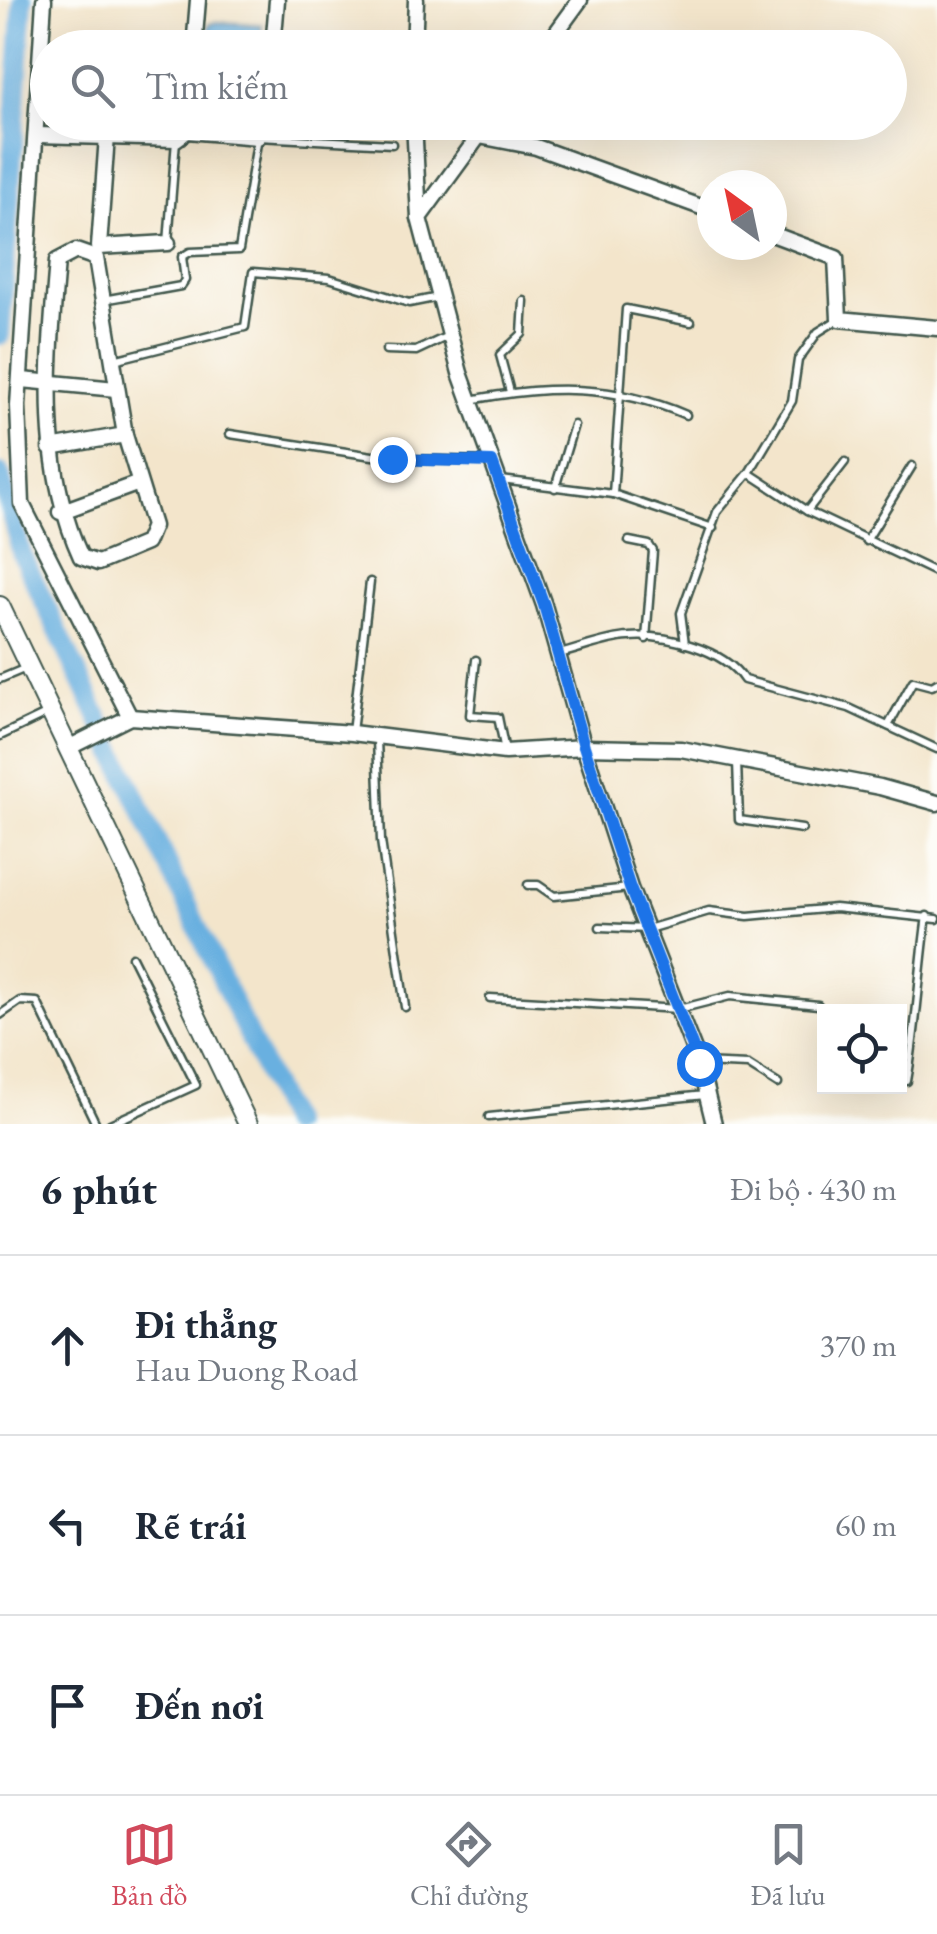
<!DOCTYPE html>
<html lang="vi">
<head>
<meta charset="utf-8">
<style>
  :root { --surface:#fff; --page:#f2f2f3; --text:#1f2937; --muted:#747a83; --line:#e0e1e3; --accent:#d1495b }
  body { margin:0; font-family:"EB Garamond",serif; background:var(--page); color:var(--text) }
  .controls { position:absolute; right:30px; bottom:30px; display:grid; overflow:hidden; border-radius:0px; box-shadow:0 10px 40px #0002 }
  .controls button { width:90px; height:90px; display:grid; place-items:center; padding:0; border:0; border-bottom:2px solid var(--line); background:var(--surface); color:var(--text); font:50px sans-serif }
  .compass { position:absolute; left:697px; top:170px; width:90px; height:90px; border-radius:50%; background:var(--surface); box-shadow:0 10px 40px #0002; rotate:327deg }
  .stop { position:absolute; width:30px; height:30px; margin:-22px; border:8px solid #1a73e8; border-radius:50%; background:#fff }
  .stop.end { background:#1a73e8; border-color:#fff; box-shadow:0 2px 10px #0008 }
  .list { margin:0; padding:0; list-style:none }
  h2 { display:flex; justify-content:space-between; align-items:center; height:130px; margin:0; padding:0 40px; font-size:42px }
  h2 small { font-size:32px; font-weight:400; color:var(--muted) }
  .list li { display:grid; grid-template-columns:65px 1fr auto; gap:30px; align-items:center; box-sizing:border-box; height:180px; padding:0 40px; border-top:2px solid var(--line) }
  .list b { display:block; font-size:38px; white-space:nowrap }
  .list p { margin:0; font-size:32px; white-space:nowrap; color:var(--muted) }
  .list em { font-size:32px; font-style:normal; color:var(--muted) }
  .icon { flex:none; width:55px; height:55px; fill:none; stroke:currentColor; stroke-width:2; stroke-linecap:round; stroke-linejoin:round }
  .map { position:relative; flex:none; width:937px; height:1124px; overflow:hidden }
  .search { position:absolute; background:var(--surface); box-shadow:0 10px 40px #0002; left:30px; right:30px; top:30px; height:110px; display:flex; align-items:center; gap:25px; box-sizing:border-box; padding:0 35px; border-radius:55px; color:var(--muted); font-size:38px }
  .sheet { height:670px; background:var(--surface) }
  nav { display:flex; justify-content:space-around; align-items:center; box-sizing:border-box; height:140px; border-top:2px solid var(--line); background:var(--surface); font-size:28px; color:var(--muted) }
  nav a { display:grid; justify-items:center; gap:5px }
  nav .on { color:var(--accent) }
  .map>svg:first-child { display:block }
  .water { fill:#69b0e0; stroke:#44768a; stroke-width:2.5 }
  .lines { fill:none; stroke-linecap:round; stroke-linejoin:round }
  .river { stroke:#69b0e0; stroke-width:20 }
  .lane-casing { stroke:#3f564b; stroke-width:11 }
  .street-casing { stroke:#3f564b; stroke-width:19 }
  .secondary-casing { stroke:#3f564b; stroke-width:22 }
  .lane { stroke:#fff; stroke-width:6 }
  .street { stroke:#fff; stroke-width:14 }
  .secondary { stroke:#fff; stroke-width:18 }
  .route { stroke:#1a73e8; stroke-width:12 }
</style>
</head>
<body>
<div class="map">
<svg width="937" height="1124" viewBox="0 0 937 1124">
  <rect width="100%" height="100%" fill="#fdfcf7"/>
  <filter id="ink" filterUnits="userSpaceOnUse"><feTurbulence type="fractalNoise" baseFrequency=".01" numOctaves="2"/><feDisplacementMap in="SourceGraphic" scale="20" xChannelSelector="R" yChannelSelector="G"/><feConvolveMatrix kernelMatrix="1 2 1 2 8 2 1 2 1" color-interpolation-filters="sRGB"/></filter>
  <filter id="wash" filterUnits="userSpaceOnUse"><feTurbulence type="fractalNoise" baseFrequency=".0048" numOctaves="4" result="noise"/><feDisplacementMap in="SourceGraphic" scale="40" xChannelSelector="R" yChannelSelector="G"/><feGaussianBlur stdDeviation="2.25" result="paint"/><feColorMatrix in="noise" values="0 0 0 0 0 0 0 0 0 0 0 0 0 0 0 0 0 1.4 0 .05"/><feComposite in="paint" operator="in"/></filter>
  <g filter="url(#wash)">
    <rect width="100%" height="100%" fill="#f3e5cb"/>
    <polygon class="water" points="216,22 262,25 260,47 206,47 209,25"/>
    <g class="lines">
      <g class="river">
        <polyline points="0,335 23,0"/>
        <polyline points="0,474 22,555 290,1124"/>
      </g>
    </g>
  </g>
  <g filter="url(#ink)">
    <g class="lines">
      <g class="lane-casing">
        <g id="lane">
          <polyline points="597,122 603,127"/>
          <polyline points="168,243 176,140"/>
          <polyline points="103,300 181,286 185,280 182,257 190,252 239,250 258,137 392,144"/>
          <polyline points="386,350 416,351 448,336"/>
          <polyline points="114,360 245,327 253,272 329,278 409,303 439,297"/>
          <polyline points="510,392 500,355 522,334 524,301"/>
          <path d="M471,400c75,-15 144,-16 215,15"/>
          <polyline points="230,434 392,459 490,461"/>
          <polyline points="749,473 807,511 937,573"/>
          <polyline points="501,480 613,494 713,528"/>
          <polyline points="555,488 574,425"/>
          <polyline points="613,494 626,309 691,322"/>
          <polyline points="807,511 845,462"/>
          <polyline points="629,541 649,545 653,551 646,639"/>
          <polyline points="866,541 912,466"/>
          <polyline points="685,644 681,613 717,512 749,473 792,401 798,360 818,332 839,319"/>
          <path d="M559,654c22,-5 47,-16 70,-17 36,-3 95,12 115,43l105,28 88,41"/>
          <polyline points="476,660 470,715 498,717 505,751"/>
          <polyline points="0,679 26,668"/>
          <polyline points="888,726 913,681 932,686 937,683"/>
          <polyline points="352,732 370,582"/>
          <polyline points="0,736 48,713"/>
          <polyline points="377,739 381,841 405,1007"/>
          <polyline points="737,761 739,820 802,829"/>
          <polyline points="528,885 538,885 554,896 629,888"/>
          <polyline points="600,927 648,929 709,911 748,916 835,908 937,919"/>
          <polyline points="490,998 679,1009 730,996 818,1005"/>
          <polyline points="0,1015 20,1001 37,1002 96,1124"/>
          <polyline points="700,1063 748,1065 778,1084"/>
          <path d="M907,1081c10,-56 12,-110 20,-165"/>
          <polyline points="489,1117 705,1095"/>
          <polyline points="110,1124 196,1085 132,957"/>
        </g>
      </g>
      <g class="street-casing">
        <g id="street">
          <polyline points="44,0 18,406 22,504 130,717"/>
          <polyline points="194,48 198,0"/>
          <polyline points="273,48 277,0"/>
          <polyline points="414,48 416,0"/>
          <polyline points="545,48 580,0"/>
          <polyline points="414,122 419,218"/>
          <polyline points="489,122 419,218 460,373 544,605 584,747 630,888 699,1063 714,1124"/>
          <polyline points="187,131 258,137 261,122"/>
          <polyline points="38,135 176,139 187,131 188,122"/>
          <polyline points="107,136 99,247 168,243"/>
          <polyline points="479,136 536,147 712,211"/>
          <polyline points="772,234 836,258 839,319 937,328"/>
          <path d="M76,251l20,7 29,177 28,91 -7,17 -48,20 -17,-6c-43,-94 -32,-195 -24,-296z"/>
          <polyline points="22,380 116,389"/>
          <polyline points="50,448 125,435"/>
          <polyline points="60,512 139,483"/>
          <polyline points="68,748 130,717 352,733 505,752 584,747 681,749 880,787 937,803"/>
        </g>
      </g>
      <g class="secondary-casing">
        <polyline id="secondary" points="0,606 248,1124"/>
      </g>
      <use href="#lane" class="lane"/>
      <use href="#street" class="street"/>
      <use href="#secondary" class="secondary"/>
    </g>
  </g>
  <g class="lines" filter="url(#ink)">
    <polyline class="route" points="392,459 492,462 544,605 584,746 630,888 699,1063"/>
  </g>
</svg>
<div class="controls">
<button><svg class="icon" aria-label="locate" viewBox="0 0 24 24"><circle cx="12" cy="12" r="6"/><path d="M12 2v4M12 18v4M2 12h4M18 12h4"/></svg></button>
</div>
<svg class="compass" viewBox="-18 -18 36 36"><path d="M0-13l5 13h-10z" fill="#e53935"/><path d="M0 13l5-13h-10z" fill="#747a83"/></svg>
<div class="stop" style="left:699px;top:1063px"></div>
<div class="stop end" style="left:392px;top:459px"></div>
<div class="search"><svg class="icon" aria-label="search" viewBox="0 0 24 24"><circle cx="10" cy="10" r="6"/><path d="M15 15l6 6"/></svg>Tìm kiếm</div>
</div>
<section class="sheet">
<h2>6 phút<small>Đi bộ · 430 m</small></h2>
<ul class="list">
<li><svg class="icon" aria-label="ahead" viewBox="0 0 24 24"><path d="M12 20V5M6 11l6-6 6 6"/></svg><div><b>Đi thẳng</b><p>Hau Duong Road</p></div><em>370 m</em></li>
<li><svg class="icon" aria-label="left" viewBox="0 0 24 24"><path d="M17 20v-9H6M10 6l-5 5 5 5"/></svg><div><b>Rẽ trái</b></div><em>60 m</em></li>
<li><svg class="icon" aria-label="arrive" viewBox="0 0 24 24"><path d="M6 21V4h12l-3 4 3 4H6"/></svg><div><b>Đến nơi</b></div></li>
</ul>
</section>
<nav>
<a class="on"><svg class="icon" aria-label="map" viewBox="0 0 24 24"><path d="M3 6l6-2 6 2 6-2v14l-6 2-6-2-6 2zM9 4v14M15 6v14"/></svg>Bản đồ</a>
<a><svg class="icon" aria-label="directions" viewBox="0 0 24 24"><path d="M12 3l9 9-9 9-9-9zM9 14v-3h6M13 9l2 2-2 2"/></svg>Chỉ đường</a>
<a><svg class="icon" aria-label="saved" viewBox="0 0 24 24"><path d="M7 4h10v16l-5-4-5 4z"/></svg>Đã lưu</a>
</nav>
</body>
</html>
